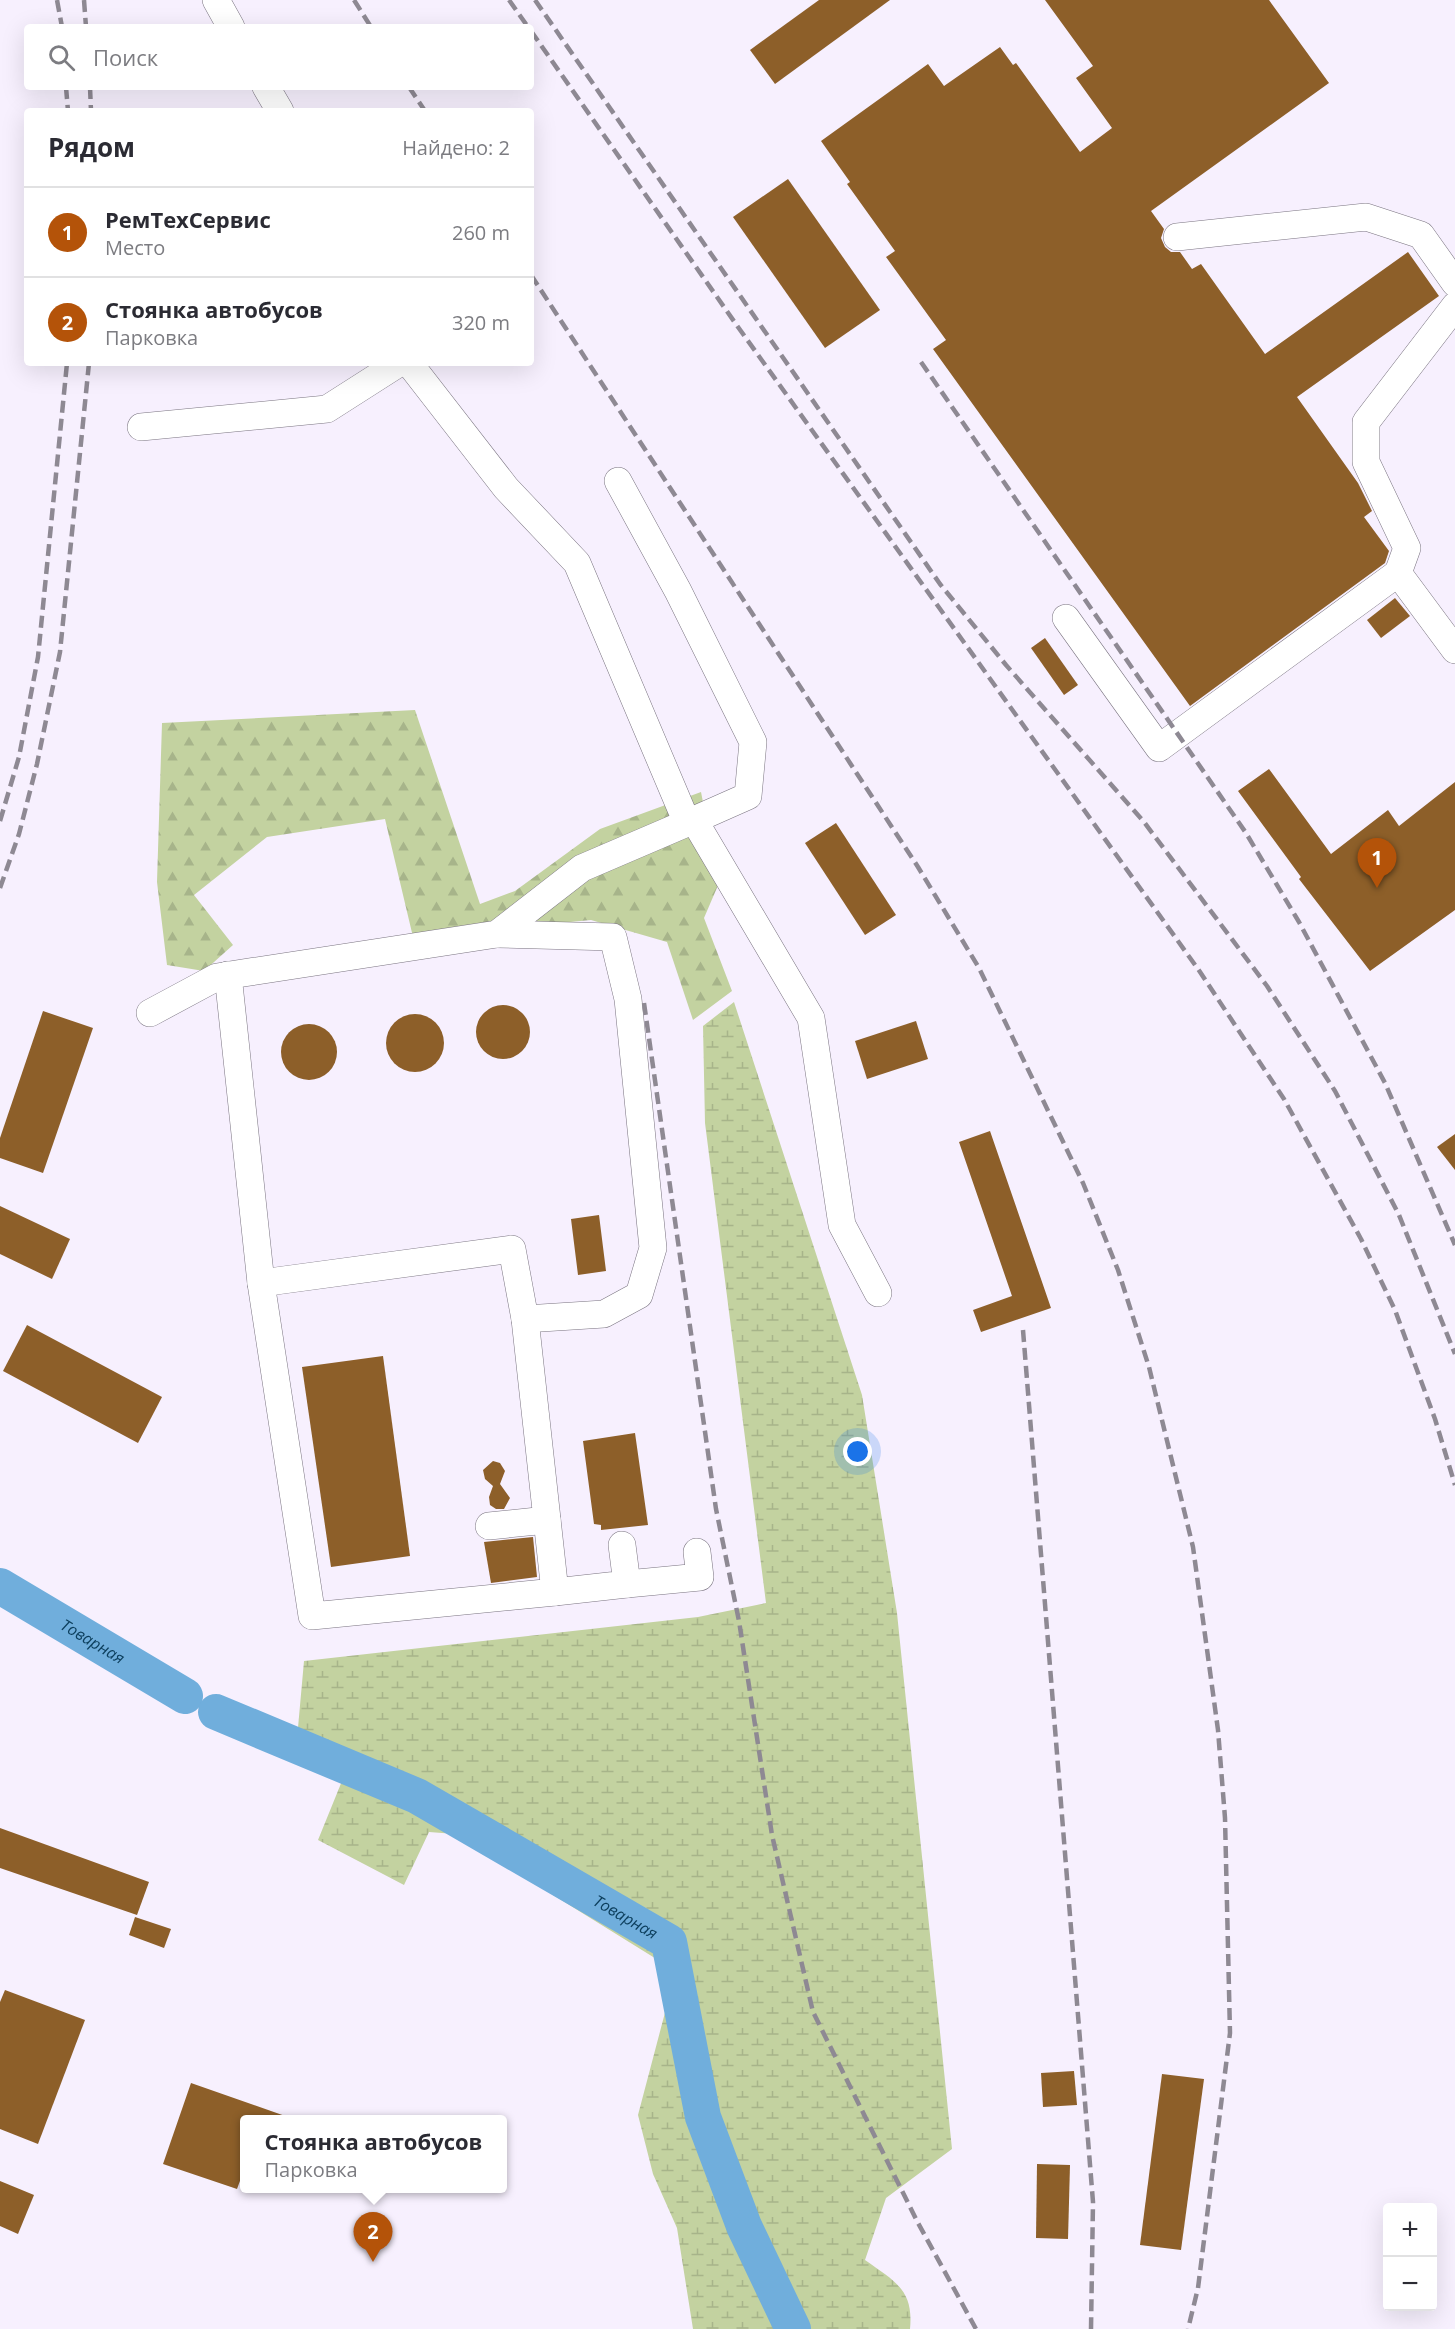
<!DOCTYPE html>
<html lang="ru">
<head>
<meta charset="utf-8">
<style>
  :root { --surface:#fff; --page:#f2f2f3; --text:#2b2b33; --muted:#7c7c81; --line:#e1e1e2; --accent:#b45309 }
  body { margin:0; font-family:"Open Sans",sans-serif; background:var(--page); color:var(--text) }
  .controls { position:absolute; right:18px; bottom:18px; display:grid; overflow:hidden; border-radius:6px; box-shadow:0 6px 24px #0002 }
  .controls button { width:54px; height:54px; display:grid; place-items:center; padding:0; border:0; border-bottom:2px solid var(--line); background:var(--surface); color:var(--text); font:30px sans-serif }
  .you { position:absolute; left:858px; top:1452px; width:21px; height:21px; margin:-15px; border:4px solid #fff; border-radius:50%; background:#1a73e8; box-shadow:0 0 0 9px #1a73e833 }
  .badge { display:grid; place-items:center; width:39px; height:39px; border-radius:50%; background:var(--accent); color:#fff; font-size:20px; font-weight:700 }
  .pin { position:absolute; translate:-50% -50px; filter:drop-shadow(0 2px 3px #0008) }
  .pin::after { content:''; position:absolute; top:32px; width:21px; height:18px; background:inherit; clip-path:polygon(0 0,100% 0,50% 100%) }
  .popup { position:absolute; left:240px; top:2115px; width:267px; height:78px; box-sizing:border-box; display:grid; place-content:center; border-radius:6px; background:var(--surface); filter:drop-shadow(0 2px 4px #0005); font-size:20px; white-space:nowrap; color:var(--muted) }
  .popup b { font-size:22px; color:var(--text) }
  .popup::after { content:''; position:absolute; left:50%; top:100%; margin-left:-12px; border:12px solid transparent; border-top-color:var(--surface) }
  .list { margin:0; padding:0; list-style:none }
  h2 { display:flex; justify-content:space-between; align-items:center; height:78px; margin:0; padding:0 24px; font-size:26px }
  h2 small { font-size:20px; font-weight:400; color:var(--muted) }
  .list li { display:grid; grid-template-columns:39px 1fr auto; gap:18px; align-items:center; box-sizing:border-box; height:90px; padding:0 24px; border-top:2px solid var(--line) }
  .list b { display:block; font-size:22px; white-space:nowrap }
  .list p { margin:0; font-size:20px; white-space:nowrap; color:var(--muted) }
  .list em { font-size:20px; font-style:normal; color:var(--muted) }
  .icon { flex:none; width:33px; height:33px; fill:none; stroke:currentColor; stroke-width:2; stroke-linecap:round; stroke-linejoin:round }
  .map { position:relative; flex:none; width:1455px; height:2329px; overflow:hidden }
  .search { position:absolute; background:var(--surface); box-shadow:0 6px 24px #0002; left:24px; top:24px; width:510px; height:66px; display:flex; align-items:center; gap:15px; box-sizing:border-box; padding:0 21px; border-radius:6px; color:var(--muted); font-size:22px }
  .panel { position:absolute; background:var(--surface); box-shadow:0 6px 24px #0002; left:24px; top:108px; width:510px; height:258px; border-radius:6px }
  .map>svg:first-child { display:block }
  .forest { fill:url(#forest-firs) }
  .wetland { fill:url(#wetland-marsh) }
  .lines { fill:none; stroke-linecap:round; stroke-linejoin:round }
  .river { stroke:#70aedc; stroke-width:36 }
  .building { fill:#8d5f29 }
  .minor-casing { stroke:#7a7480; stroke-width:28 }
  .minor { stroke:#fff; stroke-width:27 }
  .rail { stroke:#8e8993; stroke-width:4.5; stroke-dasharray:12 6; stroke-linecap:butt }
  .labels { text-anchor:middle; stroke-width:6; stroke-linejoin:round; paint-order:stroke }
  .water-label { font-size:16px; font-style:italic; fill:#0c3e5c; stroke:#fff }
</style>
</head>
<body>
<div class="map">
<svg width="1455" height="2329" viewBox="0 0 1455 2329">
  <defs>
    <pattern id="forest-firs" width="22" height="20" patternUnits="userSpaceOnUse" patternTransform="scale(1.5)"><rect width="22" height="20" fill="#c3d2a0"/><path d="M5 1l3.5 6h-7zM16 11l3.5 6h-7z" fill="#a7b48a"/></pattern>
    <pattern id="wetland-marsh" width="20" height="14" patternUnits="userSpaceOnUse" patternTransform="scale(1.5)"><rect width="20" height="14" fill="#c3d2a0"/><path d="M1 5h8M5 5V1M11 12h8M15 12V8" fill="none" stroke="#a7b48a"/></pattern>
  </defs>
  <rect width="100%" height="100%" fill="#f7f0fe"/>
  <polygon class="forest" points="415,710 480,904 515,891 600,829 701,792 719,883 704,918 732,991 693,1020 667,942 591,920 413,937 385,819 267,837 194,895 233,945 204,971 167,965 157,882 162,723"/>
  <path class="wetland" d="M734,1002l128,393 35,218 55,536 -66,49 -21,62c29,21 49,29 45,69h-217l-16,-101 -24,-54 -15,-59 29,-110 -9,-45 -203,-126 -26,-2 -25,53 -86,-45 24,-59 -47,-20 9,-100 394,-44 68,-14 -61,-480 -2,-97z"/>
  <g class="lines">
    <g class="river">
      <path id="s1" d="M0,1586l185,110"/>
      <path id="s2" d="M216,1712l201,84 252,146 34,175 41,109 49,103"/>
    </g>
  </g>
  <g class="building">
    <polygon points="819,0 890,0 775,84 750,50"/>
    <polygon points="1045,0 1269,0 1329,83 1151,211 1164,229 1161,238 1165,247 1171,252 1180,252 1192,269 1201,264 1265,354 1408,252 1439,296 1297,397 1358,483 1372,511 1364,517 1389,551 1385,563 1190,706 933,349 946,340 886,257 895,251 847,184 850,182 821,141 928,64 944,86 1000,47 1013,65 1016,63 1080,152 1112,128 1076,78 1093,66"/>
    <polygon points="788,179 880,310 825,348 733,217"/>
    <polygon points="1395,598 1410,616 1381,638 1367,620"/>
    <polygon points="1045,638 1078,685 1064,695 1031,648"/>
    <polygon points="1269,769 1331,854 1388,810 1399,826 1455,782 1455,910 1370,971 1299,879 1301,877 1238,791"/>
    <polygon points="836,823 896,915 865,935 805,843"/>
    <circle cx="503" cy="1032" r="27"/>
    <polygon points="43,1011 93,1028 43,1173 0,1158 0,1138"/>
    <circle cx="415" cy="1043" r="29"/>
    <polygon points="916,1021 928,1059 867,1079 855,1041"/>
    <circle cx="309" cy="1052" r="28"/>
    <polygon points="990,1131 1051,1308 981,1332 973,1310 1012,1296 959,1142"/>
    <polygon points="1455,1134 1455,1170 1437,1147"/>
    <polygon points="0,1206 70,1239 52,1279 0,1254"/>
    <polygon points="599,1215 606,1271 578,1275 571,1219"/>
    <polygon points="27,1325 162,1397 138,1443 3,1371"/>
    <polygon points="383,1356 410,1556 331,1567 302,1367"/>
    <polygon points="635,1433 648,1525 601,1530 601,1525 594,1524 583,1441"/>
    <polygon points="493,1461 500,1463 505,1471 500,1484 510,1498 504,1509 496,1509 490,1505 489,1497 493,1486 485,1479 483,1470"/>
    <polygon points="533,1537 537,1577 491,1583 484,1542"/>
    <polygon points="0,1828 149,1882 137,1915 0,1868"/>
    <polygon points="135,1917 171,1929 164,1948 129,1935"/>
    <polygon points="5,1990 85,2020 38,2144 0,2129 0,2002"/>
    <polygon points="1074,2071 1077,2105 1043,2107 1041,2073"/>
    <polygon points="1162,2074 1204,2079 1181,2250 1140,2245"/>
    <polygon points="191,2083 288,2117 288,2120 244,2120 244,2170 237,2189 163,2164"/>
    <polygon points="1037,2164 1070,2165 1068,2239 1036,2238"/>
    <polygon points="0,2181 34,2195 18,2234 0,2226"/>
  </g>
  <g class="lines">
    <g class="minor-casing">
      <g id="minor">
        <polyline points="216,0 231,27"/>
        <polyline points="266,87 280,111"/>
        <polyline points="1177,237 1366,217 1421,235 1455,283"/>
        <polyline points="1455,306 1366,422 1366,462 1407,548 1398,573 1455,650"/>
        <polyline points="141,427 327,409 399,363"/>
        <polyline points="618,481 678,591 753,742 748,796 687,823"/>
        <polyline points="1066,618 1159,748 1398,573"/>
        <polyline points="694,820 811,1018 842,1225 878,1293"/>
        <polyline points="228,975 261,1283 512,1249 525,1319 604,1314 639,1295 653,1248 628,999 613,937 497,934"/>
        <polyline points="150,1013 217,977 497,934 582,868 687,823 577,563 506,488 409,363"/>
        <polyline points="261,1283 312,1616 555,1592 525,1319"/>
        <polyline points="489,1526 547,1520"/>
        <polyline points="627,1584 700,1577 697,1552"/>
        <polyline points="555,1592 627,1584 622,1545"/>
      </g>
    </g>
    <use href="#minor" class="minor"/>
    <g class="rail">
      <polyline points="57,0 62,27"/>
      <polyline points="84,0 86,27"/>
      <polyline points="354,0 371,27"/>
      <polyline points="509,0 528,27"/>
      <polyline points="535,0 940,584 1006,665 1144,822 1267,986 1335,1091 1399,1215 1455,1354"/>
      <polyline points="531,31 738,327 1198,969 1284,1099 1361,1239 1395,1310 1435,1419 1455,1485"/>
      <polyline points="66,87 68,111"/>
      <polyline points="90,87 91,111"/>
      <polyline points="409,87 425,111"/>
      <polyline points="531,275 918,867 979,968 1083,1183 1118,1270 1149,1367 1193,1547 1218,1730 1225,1818 1230,2033 1198,2288 1188,2329"/>
      <polyline points="921,362 1246,833 1299,922 1385,1083 1455,1245"/>
      <polyline points="0,821 19,757 38,657 67,363"/>
      <polyline points="0,888 19,834 37,764 60,652 89,363"/>
      <polyline points="644,1003 716,1509 739,1621 772,1835 813,2012 917,2221 976,2329"/>
      <polyline points="1023,1330 1093,2202 1091,2329"/>
    </g>
  </g>
  <g class="labels">
    <g class="water-label">
      <text dy="6" stroke="none"><textPath href="#s1" startOffset="108">Товарная</textPath></text>
      <text dy="6" stroke="none"><textPath href="#s2" startOffset="459">Товарная</textPath></text>
    </g>
  </g>
</svg>
<div class="controls">
<button>+</button>
<button>−</button>
</div>
<div class="you"></div>
<div class="pin badge" style="left:1377px;top:888px">1</div>
<div class="pin badge" style="left:373px;top:2262px">2</div>
<div class="popup"><b>Стоянка автобусов</b>Парковка</div>
<div class="search"><svg class="icon" aria-label="search" viewBox="0 0 24 24"><circle cx="10" cy="10" r="6"/><path d="M15 15l6 6"/></svg>Поиск</div>
<section class="panel">
<h2>Рядом<small>Найдено: 2</small></h2>
<ul class="list">
<li><span class="badge">1</span><div><b>РемТехСервис</b><p>Место</p></div><em>260 m</em></li>
<li><span class="badge">2</span><div><b>Стоянка автобусов</b><p>Парковка</p></div><em>320 m</em></li>
</ul>
</section>
</div>
</body>
</html>
